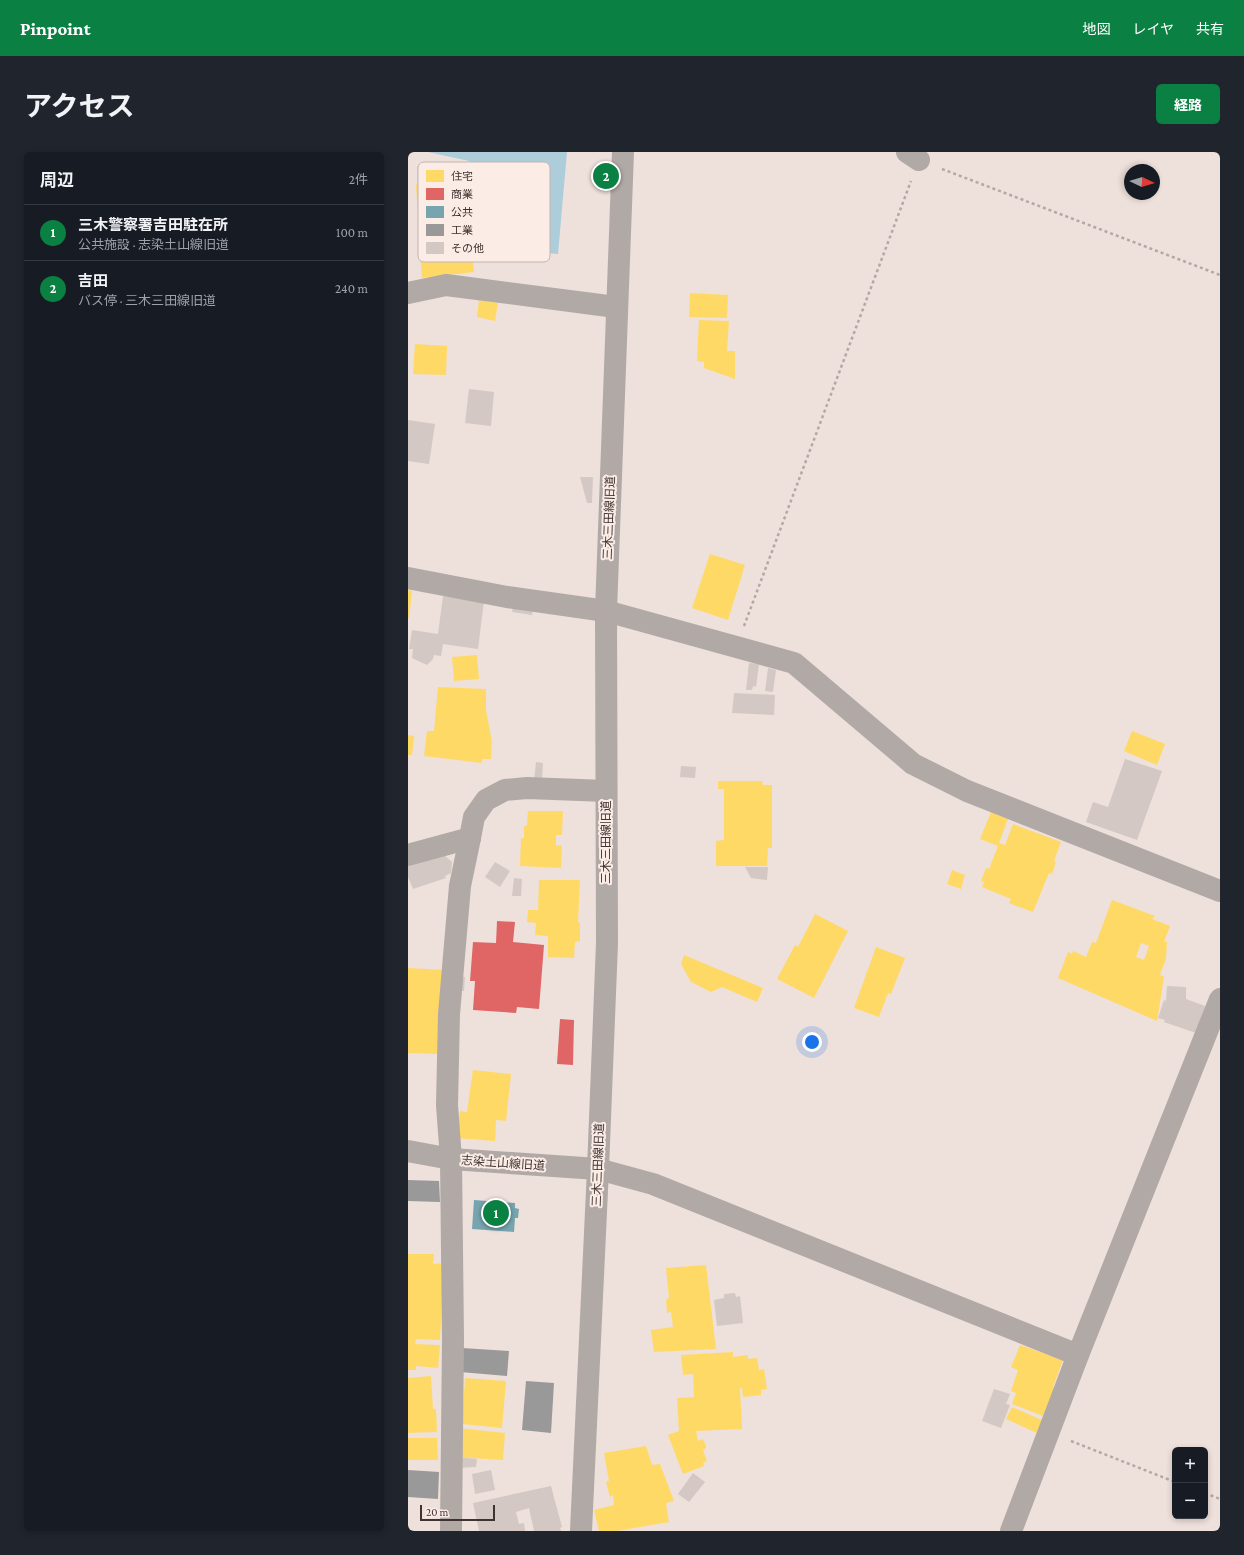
<!DOCTYPE html>
<html lang="ja">
<head>
<meta charset="utf-8">
<style>
  :root { --surface:#171b24; --page:#20242c; --text:#f1f3f6; --muted:#9ea1a6; --line:#363941; --accent:#0b8043 }
  body { margin:0; font-family:"Crimson Pro","Noto Sans JP",serif; background:var(--page); color:var(--text) }
  .controls { position:absolute; right:12px; bottom:12px; display:grid; overflow:hidden; border-radius:6px; box-shadow:0 2px 6px #0003 }
  .controls button { width:36px; height:36px; display:grid; place-items:center; padding:0; border:0; border-bottom:1px solid var(--line); background:var(--surface); color:var(--text); font:20px sans-serif }
  .compass { position:absolute; left:716px; top:12px; width:36px; height:36px; border-radius:50%; background:var(--surface); box-shadow:0 2px 6px #0003; rotate:94deg }
  .scale { position:absolute; left:12px; bottom:10px; width:75px; box-sizing:border-box; padding-left:4px; border:2px solid #3e3330; border-top:0; font-size:11px; line-height:14px; white-space:nowrap; color:#3e3330; -webkit-text-stroke:3px #fcece6; paint-order:stroke }
  .you { position:absolute; left:404px; top:890px; width:14px; height:14px; margin:-10px; border:3px solid #fff; border-radius:50%; background:#1a73e8; box-shadow:0 0 0 6px #1a73e833 }
  .badge { display:grid; place-items:center; width:26px; height:26px; border-radius:50%; background:var(--accent); color:#fff; font-size:13px; font-weight:700 }
  .pin { position:absolute; translate:-50% -50%; border:2px solid #fff; box-shadow:0 1px 4px #0006 }
  .list { margin:0; padding:0; list-style:none }
  h2 { display:flex; justify-content:space-between; align-items:center; height:52px; margin:0; padding:0 16px; font-size:17px }
  h2 small { font-size:13px; font-weight:400; color:var(--muted) }
  .list li { display:grid; grid-template-columns:26px 1fr auto; gap:12px; align-items:center; box-sizing:border-box; height:56px; padding:0 16px; border-top:1px solid var(--line) }
  .list b { display:block; font-size:15px; white-space:nowrap }
  .list p { margin:0; font-size:13px; white-space:nowrap; color:var(--muted) }
  .list em { font-size:13px; font-style:normal; color:var(--muted) }
  .map { position:relative; flex:none; width:812px; height:1379px; overflow:hidden; border-radius:6px }
  header { display:flex; align-items:center; gap:24px; box-sizing:border-box; height:56px; padding:0 20px; background:var(--accent); color:#fff }
  header strong { font-size:19px }
  nav { display:flex; gap:22px; margin-inline-start:auto; font-size:14px }
  .intro { display:flex; align-items:center; justify-content:space-between; box-sizing:border-box; height:96px; padding:0 24px }
  h1 { margin:0; font-size:28px }
  .button { padding:10px 18px; border-radius:6px; background:var(--accent); color:#fff; font-size:14px; font-weight:700 }
  main { display:flex; gap:24px; padding:0 24px }
  aside { flex:1; background:var(--surface); border-radius:6px; box-shadow:0 2px 6px #0003 }
  .map>svg:first-child { display:block }
  .water { fill:#aecdda }
  .homes { fill:#ffd966; fill-rule:evenodd }
  .shops { fill:#e06666 }
  .public { fill:#76a5af }
  .industry { fill:#999 }
  .building { fill:#d3c8c3 }
  .lines { fill:none; stroke-linecap:round; stroke-linejoin:round }
  .path { stroke:#b0a9a5; stroke-width:2.5; stroke-dasharray:3 3; stroke-linecap:butt }
  .minor { stroke:#b1a9a5; stroke-width:22 }
  .labels { text-anchor:middle; stroke-width:4; stroke-linejoin:round; paint-order:stroke }
  .street-label { font-size:12px; fill:#3e3330; stroke:#fcece6 }
  .key { fill:#fcece6; stroke:#c3b4af; stroke-width:1 }
  .key-label { font-size:11px; fill:#3e3330 }
</style>
</head>
<body>
<header>
<strong>Pinpoint</strong>
<nav><a>地図</a><a>レイヤ</a><a>共有</a></nav>
</header>
<div class="intro"><h1>アクセス</h1><a class="button">経路</a></div>
<main>
<aside>
<h2>周辺<small>2件</small></h2>
<ul class="list">
<li><span class="badge">1</span><div><b>三木警察署吉田駐在所</b><p>公共施設 · 志染土山線旧道</p></div><em>100 m</em></li>
<li><span class="badge">2</span><div><b>吉田</b><p>バス停 · 三木三田線旧道</p></div><em>240 m</em></li>
</ul>
</aside>
<div class="map">
<svg width="812" height="1379" viewBox="0 0 812 1379">
  <rect width="100%" height="100%" fill="#eee0db"/>
  <polygon class="water" points="20,0 159,0 150,102 70,95 61,9"/>
  <g class="homes">
    <polygon points="9,14 43,14 43,31 49,31 50,59 55,59 56,95 12,96 8,33 9,32"/>
    <polygon points="64,95 66,120 14,126 12,101"/>
    <polygon points="282,141 320,143 319,166 281,165"/>
    <polygon points="71,148 90,151 87,169 69,165"/>
    <polygon points="291,168 321,169 319,199 327,199 327,227 296,216 296,210 289,209"/>
    <polygon points="7,192 39,194 38,223 5,222"/>
    <polygon points="302,402 337,413 320,468 284,456"/>
    <polygon points="0,438 4,439 1,466 0,466"/>
    <polygon points="69,503 71,527 46,529 44,505"/>
    <polygon points="30,535 78,537 78,558 84,590 83,607 74,607 74,611 16,604 19,579 26,579"/>
    <polygon points="724,579 757,592 749,613 716,599"/>
    <polygon points="0,583 6,584 4,603 0,603"/>
    <polygon points="310,629 354,629 355,633 364,633 364,696 360,696 359,714 308,714 308,689 316,688 316,637 310,637"/>
    <polygon points="120,659 155,659 154,683 148,683 148,693 154,694 153,716 112,714 113,686 116,686 116,674 119,674"/>
    <polygon points="583,660 600,667 591,691 597,693 605,672 653,690 646,709 648,710 644,722 641,721 625,760 601,751 603,747 574,735 576,730 573,729 578,716 581,717 590,694 572,687"/>
    <polygon points="544,718 557,723 553,737 539,732"/>
    <polygon points="131,728 172,728 170,770 172,771 172,789 167,790 166,806 140,805 140,784 127,783 128,771 119,770 120,758 130,758"/>
    <path d="M704,748l43,16 -3,3 18,7 -6,16h3l-1,17 -6,16 4,2 -7,44 -99,-43 10,-26 4,2 1,-3 13,6 6,-15 4,1zM733,791l8,3 -5,14 -8,-3z"/>
    <polygon points="407,762 440,779 406,846 369,827 387,793 390,795"/>
    <polygon points="468,795 497,806 483,842 480,841 471,865 446,856"/>
    <polygon points="276,803 355,836 349,850 314,835 303,840 283,830 273,812"/>
    <polygon points="0,816 37,818 31,902 0,901"/>
    <polygon points="65,918 103,922 98,969 88,968 87,989 48,986 52,959 59,960"/>
    <polygon points="0,1102 26,1102 25,1112 38,1111 35,1134 32,1188 8,1187 7,1192 32,1193 30,1216 8,1214 8,1218 0,1218"/>
    <polygon points="298,1113 308,1197 246,1200 243,1178 265,1175 263,1160 259,1161 258,1147 261,1146 258,1116"/>
    <polygon points="612,1193 655,1208 645,1235 648,1236 641,1255 639,1254 635,1264 604,1252 608,1241 603,1239 610,1218 603,1215"/>
    <polygon points="325,1200 325,1205 340,1203 340,1207 349,1206 351,1218 356,1217 359,1237 353,1238 353,1243 335,1245 334,1236 332,1236 334,1277 288,1279 290,1289 295,1287 298,1294 298,1296 295,1298 299,1309 295,1311 296,1314 275,1322 260,1283 271,1279 269,1246 286,1245 285,1222 275,1223 273,1203"/>
    <polygon points="23,1224 25,1257 28,1257 29,1280 0,1281 0,1226"/>
    <polygon points="57,1226 98,1229 94,1276 54,1272"/>
    <polygon points="604,1255 636,1269 631,1282 598,1267"/>
    <polygon points="50,1276 97,1281 95,1308 47,1305"/>
    <polygon points="0,1286 29,1286 30,1308 0,1308"/>
    <polygon points="238,1294 244,1313 252,1312 266,1349 258,1351 261,1370 209,1379 191,1379 186,1358 206,1353 205,1343 202,1345 198,1330 201,1329 196,1301"/>
  </g>
  <g class="shops">
    <polygon points="89,769 107,770 105,790 136,793 131,857 109,855 108,861 65,858 67,829 62,829 65,790 88,791"/>
    <polygon points="152,867 166,868 165,913 149,912"/>
  </g>
  <polygon class="public" points="66,1048 107,1051 107,1056 111,1057 110,1066 107,1066 106,1080 64,1077"/>
  <g class="industry">
    <polygon points="0,1028 31,1029 32,1050 0,1049"/>
    <polygon points="54,1196 101,1199 99,1224 52,1220"/>
    <polygon points="118,1229 146,1231 143,1281 114,1278"/>
    <polygon points="0,1318 31,1320 30,1347 0,1345"/>
  </g>
  <g class="building">
    <polygon points="61,237 86,240 83,274 57,271"/>
    <polygon points="0,268 27,272 21,312 0,309"/>
    <polygon points="172,325 185,325 184,351 179,351"/>
    <polygon points="35,444 76,449 70,497 35,492 33,504 26,503 25,507 19,513 4,506 5,497 1,497 4,478 30,482"/>
    <polygon points="105,454 125,457 124,463 104,460"/>
    <polygon points="341,511 351,512 348,535 345,534 344,538 338,538"/>
    <polygon points="360,516 368,518 365,540 357,539"/>
    <polygon points="326,541 367,543 366,563 324,561"/>
    <polygon points="717,607 754,619 729,688 678,670 685,650 700,655"/>
    <polygon points="128,610 135,611 134,628 126,628"/>
    <polygon points="273,614 288,615 287,626 272,625"/>
    <polygon points="36,703 44,710 43,721 37,724 38,726 5,737 0,725 0,713"/>
    <polygon points="87,710 102,719 92,735 77,725"/>
    <polygon points="337,715 360,715 359,728 343,726"/>
    <polygon points="106,726 114,727 113,744 104,744"/>
    <polygon points="50,824 57,825 56,839 49,839"/>
    <polygon points="759,834 778,835 778,847 797,854 788,881 756,870 757,868 750,866 756,848 758,849"/>
    <polygon points="327,1141 328,1145 332,1144 335,1171 309,1174 306,1148 316,1146 316,1142"/>
    <polygon points="586,1237 602,1242 598,1252 602,1253 593,1276 574,1269"/>
    <polygon points="49,1305 69,1307 68,1315 48,1316"/>
    <polygon points="83,1318 87,1338 67,1342 64,1322"/>
    <polygon points="285,1321 297,1330 281,1350 270,1342"/>
    <polygon points="143,1334 154,1375 152,1376 153,1379 126,1379 121,1356 108,1360 111,1372 116,1371 117,1379 71,1379 65,1351"/>
  </g>
  <g class="lines">
    <g class="path">
      <polyline points="534,17 812,123"/>
      <polyline points="336,474 503,29"/>
      <polyline points="663,1289 767,1330"/>
      <polyline points="797,1341 812,1347"/>
    </g>
    <g class="minor">
      <polyline points="499,0 511,8"/>
      <polyline points="0,141 38,133 208,155"/>
      <polyline points="0,426 99,445 198,459 386,511 505,612 559,639 812,739"/>
      <polyline points="0,703 62,686"/>
      <polyline points="0,999 43,1007 190,1017 245,1032 670,1203"/>
      <polyline points="43,1379 45,1186 43,1007 39,953 41,862 52,734 62,686 66,665 78,648 97,638 119,636 198,639"/>
      <polyline points="173,1379 190,1017 199,791 198,459 215,0"/>
      <polyline points="603,1379 670,1203 812,847"/>
    </g>
  </g>
  <g class="labels">
    <g class="street-label">
      <text transform="translate(201 366) rotate(-88)" y="4">三木三田線旧道</text>
      <text transform="translate(198 690) rotate(-90)" y="4">三木三田線旧道</text>
      <text transform="translate(95 1011) rotate(4)" y="4">志染土山線旧道</text>
      <text transform="translate(190 1013) rotate(-88)" y="4">三木三田線旧道</text>
    </g>
  </g>
  <rect x="10" y="10" width="132" height="100" rx="6" class="key"/>
  <rect x="18" y="18" width="18" height="12" fill="#ffd966"/>
  <rect x="18" y="36" width="18" height="12" fill="#e06666"/>
  <rect x="18" y="54" width="18" height="12" fill="#76a5af"/>
  <rect x="18" y="72" width="18" height="12" fill="#999"/>
  <rect x="18" y="90" width="18" height="12" fill="#d3c8c3"/>
  <g class="key-label">
    <text x="43" y="28">住宅</text>
    <text x="43" y="46">商業</text>
    <text x="43" y="64">公共</text>
    <text x="43" y="82">工業</text>
    <text x="43" y="100">その他</text>
  </g>
</svg>
<div class="controls">
<button>+</button>
<button>−</button>
</div>
<svg class="compass" viewBox="-18 -18 36 36"><path d="M0-13l5 13h-10z" fill="#e53935"/><path d="M0 13l5-13h-10z" fill="#9ea1a6"/></svg>
<div class="scale">20 m</div>
<div class="you"></div>
<div class="pin badge" style="left:88px;top:1061px">1</div>
<div class="pin badge" style="left:198px;top:24px">2</div>
</div>
</main>
</body>
</html>
